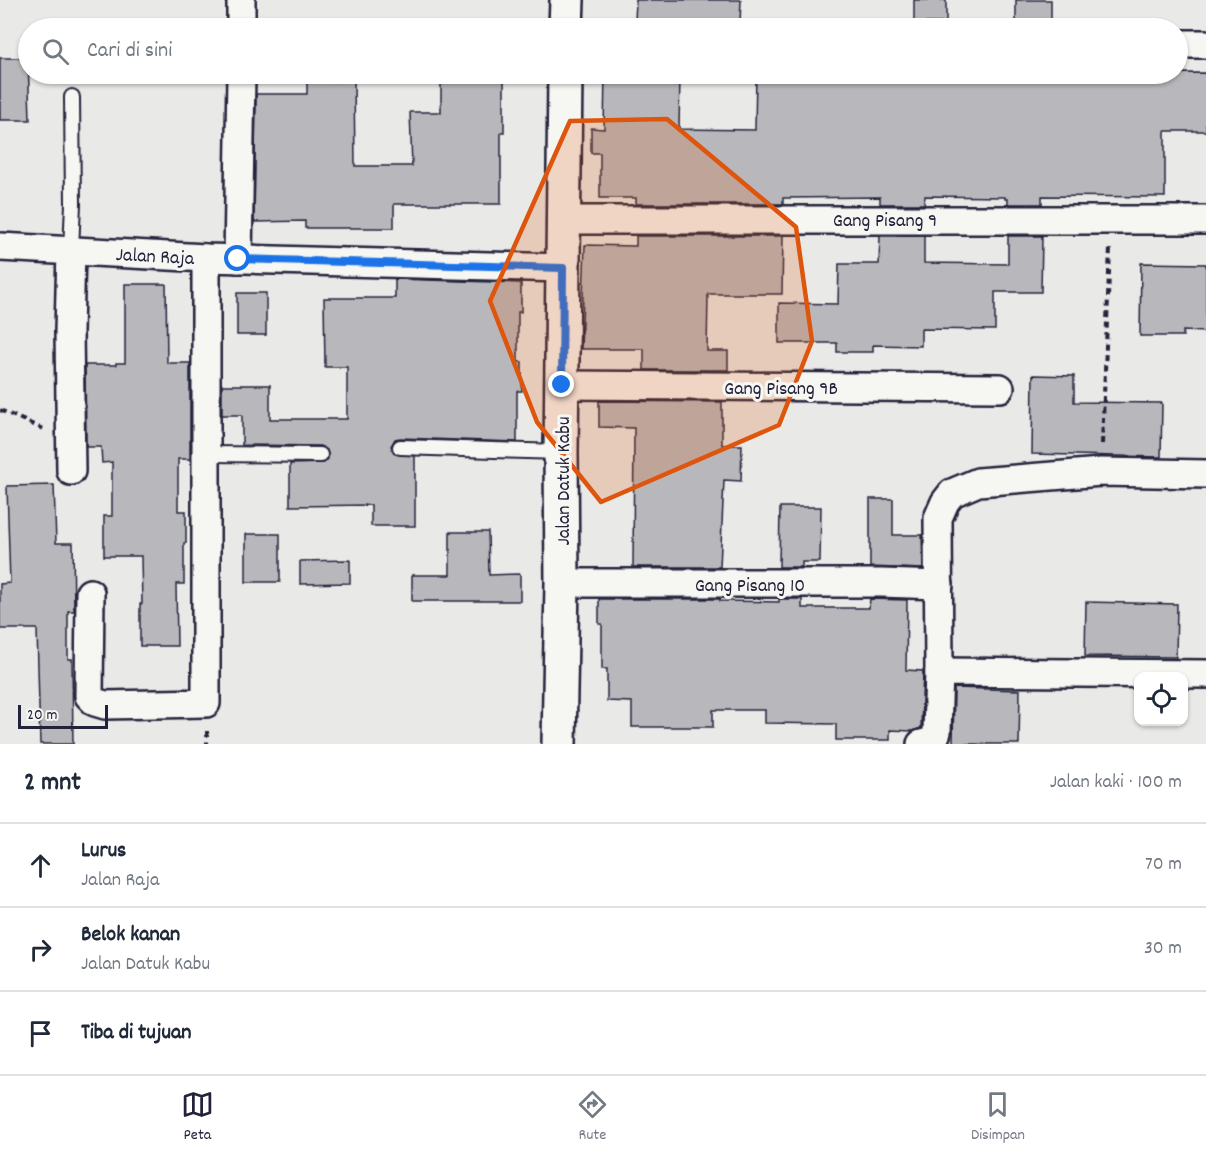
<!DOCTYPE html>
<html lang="id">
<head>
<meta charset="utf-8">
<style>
  :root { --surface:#fff; --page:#f6f6f7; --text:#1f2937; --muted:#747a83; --line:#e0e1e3; --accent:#22223b }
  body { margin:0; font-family:Dekko,sans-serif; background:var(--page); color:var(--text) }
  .controls { position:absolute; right:18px; bottom:18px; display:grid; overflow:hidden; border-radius:12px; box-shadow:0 2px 4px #0004 }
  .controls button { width:54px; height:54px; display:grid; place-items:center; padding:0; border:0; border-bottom:2px solid var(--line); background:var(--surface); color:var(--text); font:30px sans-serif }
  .scale { position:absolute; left:18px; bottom:15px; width:90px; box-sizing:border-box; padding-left:6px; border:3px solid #22223b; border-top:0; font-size:16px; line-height:21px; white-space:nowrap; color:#22223b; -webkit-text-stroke:4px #f6f6f2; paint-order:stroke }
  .stop { position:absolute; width:18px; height:18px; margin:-14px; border:4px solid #1a73e8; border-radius:50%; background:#fff }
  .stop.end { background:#1a73e8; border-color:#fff; box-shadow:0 2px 6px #0008 }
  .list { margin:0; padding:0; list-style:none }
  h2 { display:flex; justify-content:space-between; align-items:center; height:78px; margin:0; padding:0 24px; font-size:26px }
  h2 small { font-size:20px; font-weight:400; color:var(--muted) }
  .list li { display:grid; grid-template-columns:39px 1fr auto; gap:18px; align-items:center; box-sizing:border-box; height:84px; padding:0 24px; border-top:2px solid var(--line) }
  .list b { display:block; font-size:22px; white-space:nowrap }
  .list p { margin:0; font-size:20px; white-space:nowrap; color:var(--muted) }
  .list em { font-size:20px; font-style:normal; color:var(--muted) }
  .icon { flex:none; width:33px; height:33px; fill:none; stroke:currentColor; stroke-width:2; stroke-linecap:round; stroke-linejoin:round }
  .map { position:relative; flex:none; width:1206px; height:744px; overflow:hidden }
  .search { position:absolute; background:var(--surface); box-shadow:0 2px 4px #0004; left:18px; right:18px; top:18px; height:66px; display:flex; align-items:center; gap:15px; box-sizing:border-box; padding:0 21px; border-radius:33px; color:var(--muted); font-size:22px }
  .sheet { height:330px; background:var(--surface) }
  nav { display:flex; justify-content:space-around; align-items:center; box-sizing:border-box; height:84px; border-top:2px solid var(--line); background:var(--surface); font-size:16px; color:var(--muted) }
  nav a { display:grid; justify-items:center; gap:3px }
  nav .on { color:var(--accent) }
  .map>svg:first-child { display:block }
  .building { fill:#b8b8bc; stroke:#22223b; stroke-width:1.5 }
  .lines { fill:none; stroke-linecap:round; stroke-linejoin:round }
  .service-casing { stroke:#22223b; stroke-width:18 }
  .minor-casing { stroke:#22223b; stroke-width:32 }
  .tertiary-casing { stroke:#22223b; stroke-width:38 }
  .path { stroke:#22223b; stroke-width:4; stroke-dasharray:6 4.5; stroke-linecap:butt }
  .service { stroke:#f6f6f2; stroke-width:14 }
  .minor { stroke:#f6f6f2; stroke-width:27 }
  .tertiary { stroke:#f6f6f2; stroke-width:33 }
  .route { stroke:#1a73e8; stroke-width:8 }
  .marked { fill:#de560e; fill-opacity:0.2; stroke:#de560e; stroke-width:4.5; stroke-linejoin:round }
  .labels { text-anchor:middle; stroke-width:6; stroke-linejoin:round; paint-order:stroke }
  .street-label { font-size:20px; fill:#22223b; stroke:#f6f6f2 }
</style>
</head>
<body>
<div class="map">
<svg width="1206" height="744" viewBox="0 0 1206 744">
  <rect width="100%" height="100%" fill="#e9e9e7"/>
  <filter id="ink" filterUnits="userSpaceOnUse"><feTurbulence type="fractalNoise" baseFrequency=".0167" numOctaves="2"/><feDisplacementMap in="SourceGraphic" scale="12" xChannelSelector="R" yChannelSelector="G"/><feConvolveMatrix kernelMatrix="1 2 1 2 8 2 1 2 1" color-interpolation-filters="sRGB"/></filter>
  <g filter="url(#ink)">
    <g class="building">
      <polygon points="636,0 741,0 740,23 635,22"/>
      <rect x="914" y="0" width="32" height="23"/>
      <rect x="1016" y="0" width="35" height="24"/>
      <polygon points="0,58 28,58 30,120 0,120"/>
      <polygon points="1206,73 1206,131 1165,131 1165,197 1042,196 1042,204 1008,204 1008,199 1005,199 1005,197 925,196 924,204 880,204 880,197 783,198 783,204 636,204 636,198 600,198 600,153 591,153 591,128 604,129 605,74 680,74 679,129 755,130 756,74"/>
      <polygon points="504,79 504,132 501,132 501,204 394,204 394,228 305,228 305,221 254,222 256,94 307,94 307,82 354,81 355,166 412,166 410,112 441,112 441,80"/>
      <polygon points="636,236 783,236 782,294 708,294 707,351 728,351 728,370 644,370 644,349 581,349 585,245 636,246"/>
      <polygon points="880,236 924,236 924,263 1008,264 1008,236 1042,236 1041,292 995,292 995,330 921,329 921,346 873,345 873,352 837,352 837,343 779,343 779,303 838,304 839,264 879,264"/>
      <polygon points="1141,263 1206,264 1206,332 1183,331 1183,336 1140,336"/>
      <polygon points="395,279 521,283 521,312 518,312 518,362 522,362 522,391 517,391 517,442 400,438 395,439 391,446 395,454 415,456 415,526 371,526 371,505 290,506 290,464 324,463 328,459 327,450 320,446 242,445 242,415 222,415 222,385 270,385 270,419 347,419 347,367 325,367 324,298 395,298"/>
      <polygon points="125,284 166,284 167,363 190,363 190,459 178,459 178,511 186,511 186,543 184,543 184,584 176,584 177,646 140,646 140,604 142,604 141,556 104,556 104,516 112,516 112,462 102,463 101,447 86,447 85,365 116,365 116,363 125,363"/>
      <rect x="237" y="293" width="29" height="42"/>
      <polygon points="1033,375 1074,376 1074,402 1162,403 1161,457 1032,454"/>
      <polygon points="599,401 722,402 722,445 742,445 741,481 724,480 720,567 633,567 634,428 599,427"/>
      <polygon points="54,485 56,543 73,543 74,611 68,611 68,659 72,659 73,744 40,744 37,629 0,629 0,584 10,583 7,486"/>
      <polygon points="870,499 893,499 893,535 922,535 923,569 870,567"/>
      <polygon points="780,507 821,507 820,562 802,562 802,567 779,567"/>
      <polygon points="450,532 488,532 489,575 520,574 520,601 412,601 412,575 450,575"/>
      <rect x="246" y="534" width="34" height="48"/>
      <polygon points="350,560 350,583 300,584 300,561"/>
      <polygon points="599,599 720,599 720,601 779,602 779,599 802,599 802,608 869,608 870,599 907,600 906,670 923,671 921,728 913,731 890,730 890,740 836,740 836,724 765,723 765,710 713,710 713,727 632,727 632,702 607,701 607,669 602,669 602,624 599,624"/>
      <polygon points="1086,602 1177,604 1176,657 1085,656"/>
      <polygon points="954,688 1020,690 1019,744 953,744"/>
    </g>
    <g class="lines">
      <g class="service-casing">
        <g id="service">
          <polyline points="71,250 73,204 72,97"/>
          <polyline points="400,447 561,452"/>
          <polyline points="206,454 320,455"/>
        </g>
      </g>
      <g class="minor-casing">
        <g id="minor">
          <polyline points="241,28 241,0"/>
          <polyline points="1178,44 1206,44"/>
          <polyline points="564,220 1206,220"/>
          <polyline points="0,247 206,258 563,268"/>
          <polyline points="71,250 69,332 71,471"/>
          <polyline points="238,259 241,74"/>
          <polyline points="562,385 1000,388"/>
          <polyline points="562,583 881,583 939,585"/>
          <polyline points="90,593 89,696 95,702 105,705 206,703 206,258"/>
          <polyline points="939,672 938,518 945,502 952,493 978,482 1101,472 1206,474"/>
          <polyline points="921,744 933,741 937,732 939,672 1206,674"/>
        </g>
      </g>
      <g class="tertiary-casing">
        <g id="tertiary">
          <polyline points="566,28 567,0"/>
          <polyline points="559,744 562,583 561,452 565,74"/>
        </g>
      </g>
      <g class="path">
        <polyline points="0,410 43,429"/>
        <polyline points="1102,444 1110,248"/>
        <polyline points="207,731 207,744"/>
      </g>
      <use href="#service" class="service"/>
      <use href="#minor" class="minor"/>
      <use href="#tertiary" class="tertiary"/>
    </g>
  </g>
  <g class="lines" filter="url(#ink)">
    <polyline class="route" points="238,259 563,268 562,385"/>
  </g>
  <path class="marked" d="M667,119l129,108 16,114 -33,84 -178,77 -64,-80 -47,-121 80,-180z"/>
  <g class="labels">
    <g class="street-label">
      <text x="885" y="226">Gang Pisang 9</text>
      <text transform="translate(155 255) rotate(3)" y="7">Jalan Raja</text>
      <text x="781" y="394">Gang Pisang 9B</text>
      <text transform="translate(562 481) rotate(-90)" y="7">Jalan Datuk Kabu</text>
      <text x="750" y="591">Gang Pisang 10</text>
    </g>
  </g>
</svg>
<div class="controls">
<button><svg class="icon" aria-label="locate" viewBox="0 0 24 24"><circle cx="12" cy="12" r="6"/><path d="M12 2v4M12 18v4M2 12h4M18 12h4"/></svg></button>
</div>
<div class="scale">20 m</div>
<div class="stop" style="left:238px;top:259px"></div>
<div class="stop end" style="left:562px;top:385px"></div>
<div class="search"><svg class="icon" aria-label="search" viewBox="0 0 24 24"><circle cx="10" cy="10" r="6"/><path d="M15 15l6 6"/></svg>Cari di sini</div>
</div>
<section class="sheet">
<h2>2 mnt<small>Jalan kaki · 100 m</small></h2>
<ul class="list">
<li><svg class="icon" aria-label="ahead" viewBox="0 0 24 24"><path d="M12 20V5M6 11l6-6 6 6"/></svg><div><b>Lurus</b><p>Jalan Raja</p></div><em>70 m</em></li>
<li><svg class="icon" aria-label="right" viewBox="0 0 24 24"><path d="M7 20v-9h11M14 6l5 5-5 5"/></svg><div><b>Belok kanan</b><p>Jalan Datuk Kabu</p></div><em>30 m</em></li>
<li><svg class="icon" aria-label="arrive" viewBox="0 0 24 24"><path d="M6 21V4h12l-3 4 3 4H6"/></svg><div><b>Tiba di tujuan</b></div></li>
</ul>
</section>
<nav>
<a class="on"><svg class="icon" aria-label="map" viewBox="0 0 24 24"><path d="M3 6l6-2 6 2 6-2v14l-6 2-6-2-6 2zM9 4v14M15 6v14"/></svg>Peta</a>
<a><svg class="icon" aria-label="directions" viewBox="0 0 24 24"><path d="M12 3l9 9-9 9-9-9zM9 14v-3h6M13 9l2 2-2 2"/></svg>Rute</a>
<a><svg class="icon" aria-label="saved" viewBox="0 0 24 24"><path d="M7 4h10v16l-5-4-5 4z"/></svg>Disimpan</a>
</nav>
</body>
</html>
